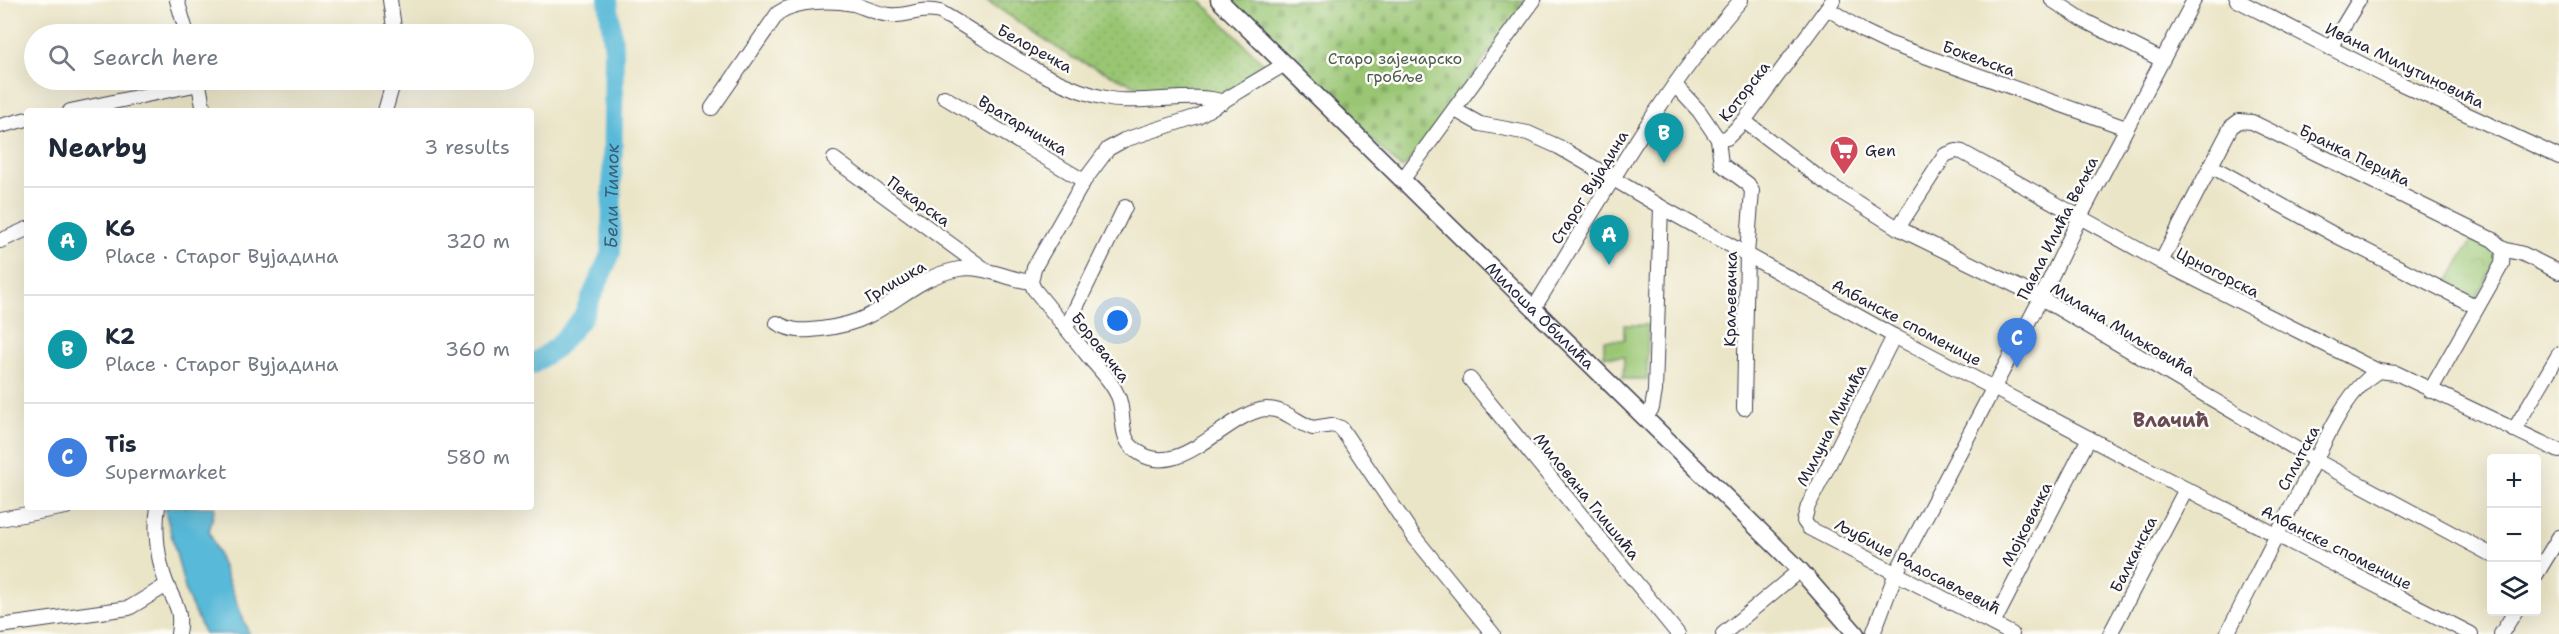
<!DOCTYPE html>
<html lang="en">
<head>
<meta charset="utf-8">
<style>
  :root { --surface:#fff; --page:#f2f2f3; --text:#1f2937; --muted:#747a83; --line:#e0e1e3; --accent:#d93025 }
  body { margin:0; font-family:"Shantell Sans",sans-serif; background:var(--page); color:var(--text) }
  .controls { position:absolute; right:18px; bottom:18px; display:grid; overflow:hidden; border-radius:6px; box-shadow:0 6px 24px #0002 }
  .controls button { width:54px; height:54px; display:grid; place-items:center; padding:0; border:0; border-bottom:2px solid var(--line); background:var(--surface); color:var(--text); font:30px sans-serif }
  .you { position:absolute; left:1118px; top:321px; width:21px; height:21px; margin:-15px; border:4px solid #fff; border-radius:50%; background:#1a73e8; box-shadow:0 0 0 9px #1a73e833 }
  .badge { display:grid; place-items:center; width:39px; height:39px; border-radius:50%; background:var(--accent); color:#fff; font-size:20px; font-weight:700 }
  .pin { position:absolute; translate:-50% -50px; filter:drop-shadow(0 2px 3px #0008) }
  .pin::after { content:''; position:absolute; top:32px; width:21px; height:18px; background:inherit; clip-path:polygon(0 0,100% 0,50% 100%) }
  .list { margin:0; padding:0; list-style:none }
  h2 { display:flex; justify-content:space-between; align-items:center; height:78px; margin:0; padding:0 24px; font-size:26px }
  h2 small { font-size:20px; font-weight:400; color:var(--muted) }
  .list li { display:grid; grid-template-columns:39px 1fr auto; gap:18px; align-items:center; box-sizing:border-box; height:108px; padding:0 24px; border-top:2px solid var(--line) }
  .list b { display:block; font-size:22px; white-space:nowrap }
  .list p { margin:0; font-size:20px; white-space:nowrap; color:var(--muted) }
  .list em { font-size:20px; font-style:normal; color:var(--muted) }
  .icon { flex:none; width:33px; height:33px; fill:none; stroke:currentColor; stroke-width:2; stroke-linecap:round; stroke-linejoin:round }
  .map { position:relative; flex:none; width:2559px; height:634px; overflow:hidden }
  .search { position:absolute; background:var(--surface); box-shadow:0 6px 24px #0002; left:24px; top:24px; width:510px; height:66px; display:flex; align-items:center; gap:15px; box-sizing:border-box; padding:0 21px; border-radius:33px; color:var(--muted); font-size:22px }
  .panel { position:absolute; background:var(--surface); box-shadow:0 6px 24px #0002; left:24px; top:108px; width:510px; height:402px; border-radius:6px }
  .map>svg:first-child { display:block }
  .grass { fill:url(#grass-dots); stroke:#5e7457; stroke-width:1.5 }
  .cemetery { fill:url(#cemetery-stones); stroke:#5e7457; stroke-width:1.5 }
  .park { fill:url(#park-crowns); stroke:#5e7457; stroke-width:1.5 }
  .garden { fill:#9ac673; stroke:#5e7457; stroke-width:1.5 }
  .water { fill:#59b9d8; stroke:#3e6e8a; stroke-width:1.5 }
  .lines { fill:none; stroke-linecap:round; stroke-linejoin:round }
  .river { stroke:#59b9d8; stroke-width:20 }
  .minor-casing { stroke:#403f50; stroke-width:16 }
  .major-casing { stroke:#403f50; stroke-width:19 }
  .minor { stroke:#fff; stroke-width:14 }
  .major { stroke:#fff; stroke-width:16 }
  .labels { text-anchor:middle; stroke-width:5; stroke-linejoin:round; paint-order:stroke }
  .street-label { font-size:16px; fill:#22223b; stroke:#fdfcf7 }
  .park-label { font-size:16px; fill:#4c5b4f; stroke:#fdfcf7 }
  .poi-label { font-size:16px; fill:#22223b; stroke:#fdfcf7; text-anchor:start }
  .water-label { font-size:18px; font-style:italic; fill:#385e7a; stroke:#fdfcf7 }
  .quarter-label { font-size:20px; font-weight:bold; fill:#694c53; stroke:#fdfcf7 }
</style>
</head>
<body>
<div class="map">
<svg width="2559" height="634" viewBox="0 0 2559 634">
  <defs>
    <pattern id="grass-dots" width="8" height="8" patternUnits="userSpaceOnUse" patternTransform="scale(1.5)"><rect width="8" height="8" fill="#9ac673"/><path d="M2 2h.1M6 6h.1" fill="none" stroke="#84aa64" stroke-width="1.8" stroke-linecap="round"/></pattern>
    <pattern id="cemetery-stones" width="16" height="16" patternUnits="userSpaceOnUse" patternTransform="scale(1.5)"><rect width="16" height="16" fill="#9ac673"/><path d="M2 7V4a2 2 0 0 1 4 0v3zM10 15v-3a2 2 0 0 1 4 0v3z" fill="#84aa64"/></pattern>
    <pattern id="park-crowns" width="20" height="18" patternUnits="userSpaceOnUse" patternTransform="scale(1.5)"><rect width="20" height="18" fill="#9ac673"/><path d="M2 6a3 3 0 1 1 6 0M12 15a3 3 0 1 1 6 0" fill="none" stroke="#84aa64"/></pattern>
  </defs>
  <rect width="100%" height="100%" fill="#fdfcf7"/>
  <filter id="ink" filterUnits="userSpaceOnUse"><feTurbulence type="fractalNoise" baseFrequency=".0167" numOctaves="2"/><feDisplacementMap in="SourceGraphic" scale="12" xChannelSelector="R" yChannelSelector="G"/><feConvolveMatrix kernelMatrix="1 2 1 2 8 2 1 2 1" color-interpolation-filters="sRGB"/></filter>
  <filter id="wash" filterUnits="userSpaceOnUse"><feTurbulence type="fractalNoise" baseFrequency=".008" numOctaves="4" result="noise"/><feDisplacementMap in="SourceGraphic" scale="24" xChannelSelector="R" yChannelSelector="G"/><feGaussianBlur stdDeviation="1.35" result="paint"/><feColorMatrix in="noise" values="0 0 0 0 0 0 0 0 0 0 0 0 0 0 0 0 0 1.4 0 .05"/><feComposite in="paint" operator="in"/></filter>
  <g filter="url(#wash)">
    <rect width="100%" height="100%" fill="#ebe5c7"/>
    <polygon class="grass" points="986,0 1200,0 1267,67 1223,95 1154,94 1071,57"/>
    <polygon class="cemetery" points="1230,0 1528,0 1406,166 1401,168"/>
    <polygon class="park" points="2472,239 2497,251 2499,256 2476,298 2473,299 2446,286"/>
    <polygon class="garden" points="1624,325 1648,325 1647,379 1623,379 1624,357 1604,356 1604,340 1624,340"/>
    <polygon class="water" points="166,507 215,507 209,531 249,634 205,634 187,596 165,510"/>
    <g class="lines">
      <path class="river" id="s1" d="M531,365l26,-18 25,-29 29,-65 3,-202 -6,-51"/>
    </g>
  </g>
  <g filter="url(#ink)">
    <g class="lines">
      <g class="minor-casing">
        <g id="minor">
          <polyline points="177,0 187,34"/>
          <polyline points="390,0 395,34"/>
          <polyline points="2052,0 2085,21 2162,60"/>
          <polyline points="2237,0 2393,80 2559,157"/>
          <polyline points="1827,8 1863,31 1888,43 2126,128"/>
          <polyline points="2330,48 2359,0"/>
          <path d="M1285,64l-87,52 -74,24 -16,9 -24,32 -50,87 -3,14 3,7c18,22 36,44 54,67 11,13 23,24 30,40 7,15 1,39 14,51 44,42 94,-36 135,-38 19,0 30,14 46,19l19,-3 9,3 74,110 78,96"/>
          <polyline points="198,80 204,111"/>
          <polyline points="1675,85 1699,111 1718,139 1727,138 1744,121 1833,0"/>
          <polyline points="944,97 1084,181"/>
          <path d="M712,108l66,-95c19,-13 53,-13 76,-9 12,4 23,10 36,11 19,2 27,-8 50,-3 54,30 107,75 170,87 33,6 87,-8 113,3"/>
          <polyline points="1455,110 1480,124 1528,133 1559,147 1661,207 1894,336 2186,489 2471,634"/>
          <polyline points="70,111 199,84"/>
          <polyline points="385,111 394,80"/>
          <polyline points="1744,121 1822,180 1898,228 2041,298 2315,460 2492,555"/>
          <polyline points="0,126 27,119"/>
          <polyline points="1718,139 1721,164 1748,184 1752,191 1747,254 1744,408"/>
          <polyline points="834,159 983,268"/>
          <polyline points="2211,166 2335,235 2477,307"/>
          <polyline points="1403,179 1534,0"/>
          <polyline points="1898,228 1945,155 1956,151 1962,152 2161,262 2378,371 2396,373 2559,451"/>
          <polyline points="0,241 27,229"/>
          <polyline points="2503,249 2523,254 2559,272"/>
          <polyline points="2161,262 2231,127 2239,121 2252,122 2493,240 2503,249 2502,264 2430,391"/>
          <path d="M1534,308c65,-105 125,-215 207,-308"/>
          <path d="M777,323c16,9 26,8 44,6 15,-2 31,-5 45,-12 33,-16 54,-41 93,-48 25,-4 47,10 72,13"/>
          <polyline points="1066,328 1125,207"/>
          <polyline points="1894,336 1808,506 1804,521 1809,528 2012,634"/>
          <polyline points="1470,379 1678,634"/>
          <polyline points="1646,418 1652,408 1655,391 1661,207"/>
          <polyline points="2514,430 2559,354"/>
          <path d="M158,507c-4,25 0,55 9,78 9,21 15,25 11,49"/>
          <polyline points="0,519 66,507"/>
          <polyline points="2536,575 2559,537"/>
          <polyline points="1993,624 2089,438"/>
          <polyline points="0,626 129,608 167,585"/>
          <polyline points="1723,634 1800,570"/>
          <polyline points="1873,634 1896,573 2041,298 2080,217 2194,0"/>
          <polyline points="2110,634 2186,489"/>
          <path d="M2227,634c28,-55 55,-110 84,-165 17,-33 34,-77 67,-98"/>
          <polyline points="2501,634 2515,612"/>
        </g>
      </g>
      <g class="major-casing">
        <g id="major">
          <path id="s2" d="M1219,0l581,570 56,64"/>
        </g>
      </g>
      <use href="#minor" class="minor"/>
      <use href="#major" class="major"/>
    </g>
  </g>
  <defs>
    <g id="supermarket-pin" transform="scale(1.5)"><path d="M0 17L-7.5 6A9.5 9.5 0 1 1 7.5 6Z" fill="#d1495b" stroke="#fdfcf7"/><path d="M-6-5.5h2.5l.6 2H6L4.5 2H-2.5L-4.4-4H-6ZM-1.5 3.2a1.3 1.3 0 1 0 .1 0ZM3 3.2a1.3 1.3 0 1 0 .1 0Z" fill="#fff"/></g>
  </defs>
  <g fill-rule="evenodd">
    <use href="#supermarket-pin" x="1844" y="150"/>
  </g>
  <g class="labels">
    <g class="street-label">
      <text transform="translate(1035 48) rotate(29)" y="6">Белоречка</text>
      <text transform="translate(1979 58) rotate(20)" y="6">Бокељска</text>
      <text transform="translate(2405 65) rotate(26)" y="6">Ивана Милутиновића</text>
      <text transform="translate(1744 91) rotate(-52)" y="6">Которска</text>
      <text transform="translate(1023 125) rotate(31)" y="6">Вратарничка</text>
      <text transform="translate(2355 155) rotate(26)" y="6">Бранка Перића</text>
      <text transform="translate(1589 187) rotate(-58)" y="6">Старог Вујадина</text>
      <text transform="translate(919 201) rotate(36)" y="6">Пекарска</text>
      <text transform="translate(2057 228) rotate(-63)" y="6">Павла Илића Вељка</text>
      <text transform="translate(2218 272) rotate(27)" y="6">Црногорска</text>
      <text transform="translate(895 281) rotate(-30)" y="6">Грлишка</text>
      <text transform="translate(1730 299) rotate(-89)" y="6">Краљевачка</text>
      <text dy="6" stroke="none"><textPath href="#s2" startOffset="450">Милоша Обилића</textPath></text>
      <text transform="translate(1907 322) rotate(28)" y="6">Албанске споменице</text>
      <text transform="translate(2123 329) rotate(31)" y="6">Милана Миљковића</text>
      <text transform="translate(1101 347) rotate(52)" y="6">Боровачка</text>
      <text transform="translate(1831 425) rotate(-63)" y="6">Милуна Минића</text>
      <text transform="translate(2298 458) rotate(-62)" y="6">Сплитска</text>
      <text transform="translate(1587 496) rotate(51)" y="6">Милована Глишића</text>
      <text transform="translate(2026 524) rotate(-63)" y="6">Мојковачка</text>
      <text transform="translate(2337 547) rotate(27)" y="6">Албанске споменице</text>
      <text transform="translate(2133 554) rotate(-63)" y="6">Балканска</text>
      <text transform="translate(1918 566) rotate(28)" y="6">Љубице Радосављевић</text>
    </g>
    <g class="park-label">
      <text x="1395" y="64">Старо зајечарско<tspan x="1395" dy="18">гробље</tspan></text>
    </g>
    <g class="poi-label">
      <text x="1865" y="156">Gen</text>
    </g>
    <g class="water-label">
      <text dy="6" stroke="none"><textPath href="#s1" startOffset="198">Бели Тимок</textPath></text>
    </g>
    <g class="quarter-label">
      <text x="2171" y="427">Влачић</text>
    </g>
  </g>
</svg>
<div class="controls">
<button>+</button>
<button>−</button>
<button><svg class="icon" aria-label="layers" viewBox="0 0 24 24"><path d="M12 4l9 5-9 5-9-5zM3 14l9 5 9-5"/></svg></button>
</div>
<div class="you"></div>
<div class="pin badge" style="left:1609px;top:265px;background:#0f9aa8">A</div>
<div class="pin badge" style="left:1664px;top:163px;background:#0f9aa8">B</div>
<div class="pin badge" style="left:2017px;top:368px;background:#3f7fe0">C</div>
<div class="search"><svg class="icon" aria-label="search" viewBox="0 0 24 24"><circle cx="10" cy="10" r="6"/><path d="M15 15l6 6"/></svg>Search here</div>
<section class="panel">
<h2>Nearby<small>3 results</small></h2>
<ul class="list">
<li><span class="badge" style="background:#0f9aa8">A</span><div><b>K6</b><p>Place · Старог Вујадина</p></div><em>320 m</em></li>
<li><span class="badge" style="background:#0f9aa8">B</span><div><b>K2</b><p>Place · Старог Вујадина</p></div><em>360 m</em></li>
<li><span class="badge" style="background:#3f7fe0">C</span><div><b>Tis</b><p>Supermarket</p></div><em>580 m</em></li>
</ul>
</section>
</div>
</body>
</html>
